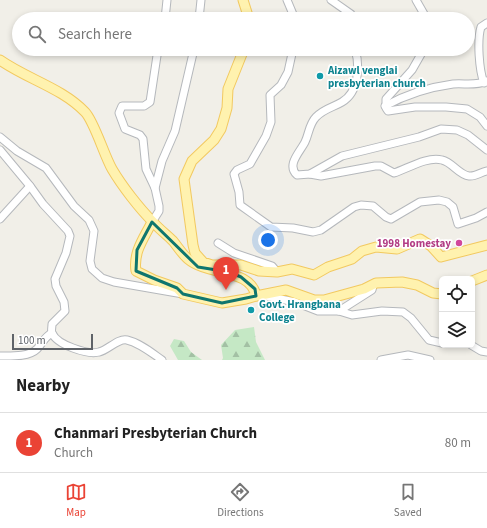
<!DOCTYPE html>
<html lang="en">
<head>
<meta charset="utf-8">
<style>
  :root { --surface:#fff; --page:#f6f6f6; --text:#222; --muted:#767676; --line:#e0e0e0; --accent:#ea4335 }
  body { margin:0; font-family:"Source Sans 3",sans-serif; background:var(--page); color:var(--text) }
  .controls { position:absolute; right:12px; bottom:12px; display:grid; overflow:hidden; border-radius:6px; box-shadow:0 2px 6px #0003 }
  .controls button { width:36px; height:36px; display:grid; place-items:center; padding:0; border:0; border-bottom:1px solid var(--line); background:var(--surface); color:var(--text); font:20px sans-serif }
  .scale { position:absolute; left:12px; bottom:10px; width:81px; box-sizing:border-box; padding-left:4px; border:2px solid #5f6368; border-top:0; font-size:11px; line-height:14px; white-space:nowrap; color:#5f6368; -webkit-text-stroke:3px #fff; paint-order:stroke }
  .you { position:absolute; left:268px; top:240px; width:14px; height:14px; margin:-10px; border:3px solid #fff; border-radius:50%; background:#1a73e8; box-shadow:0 0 0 6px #1a73e833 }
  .badge { display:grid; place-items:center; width:26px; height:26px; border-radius:50%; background:var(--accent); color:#fff; font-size:13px; font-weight:700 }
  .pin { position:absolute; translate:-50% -33px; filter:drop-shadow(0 1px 2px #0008) }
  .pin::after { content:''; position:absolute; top:21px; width:14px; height:12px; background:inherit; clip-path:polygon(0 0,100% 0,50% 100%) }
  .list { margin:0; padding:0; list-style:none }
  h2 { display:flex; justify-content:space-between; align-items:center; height:52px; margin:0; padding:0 16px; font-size:17px }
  h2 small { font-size:13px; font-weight:400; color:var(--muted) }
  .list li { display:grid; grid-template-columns:26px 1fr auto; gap:12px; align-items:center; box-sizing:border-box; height:60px; padding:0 16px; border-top:1px solid var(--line) }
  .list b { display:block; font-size:15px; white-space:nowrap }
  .list p { margin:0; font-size:13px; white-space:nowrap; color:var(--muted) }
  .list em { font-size:13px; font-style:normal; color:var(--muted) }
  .icon { flex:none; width:22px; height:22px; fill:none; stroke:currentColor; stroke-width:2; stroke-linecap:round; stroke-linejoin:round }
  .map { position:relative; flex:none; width:487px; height:360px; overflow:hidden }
  .search { position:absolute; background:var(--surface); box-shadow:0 2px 6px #0003; left:12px; right:12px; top:12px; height:44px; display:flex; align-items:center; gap:10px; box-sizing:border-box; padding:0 14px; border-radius:22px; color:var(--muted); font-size:15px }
  .sheet { height:112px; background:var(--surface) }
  nav { display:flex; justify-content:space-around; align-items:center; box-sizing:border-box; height:56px; border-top:1px solid var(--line); background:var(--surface); font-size:11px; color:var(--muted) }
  nav a { display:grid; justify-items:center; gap:2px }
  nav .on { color:var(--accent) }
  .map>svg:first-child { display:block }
  .forest { fill:url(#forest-firs) }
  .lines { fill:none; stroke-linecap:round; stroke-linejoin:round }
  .minor-casing { stroke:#b5b8bc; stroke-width:9 }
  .major-casing { stroke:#f2c960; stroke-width:11 }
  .minor { stroke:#fff; stroke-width:7 }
  .major { stroke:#fff2af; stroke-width:9 }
  .marked { fill:none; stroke:#0f766e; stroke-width:3; stroke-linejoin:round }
  .culture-dot { fill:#0f9aa8; stroke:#fff; stroke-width:1.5 }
  .hotel-dot { fill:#d1479c; stroke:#fff; stroke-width:1.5 }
  .labels { text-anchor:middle; stroke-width:3.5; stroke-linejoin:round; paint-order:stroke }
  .culture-label { font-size:11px; font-weight:bold; fill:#0d838f; stroke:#fff; text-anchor:start }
  .hotel-label { font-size:11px; font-weight:bold; fill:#b23c85; stroke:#fff; text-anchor:end }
</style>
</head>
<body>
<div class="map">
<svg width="487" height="360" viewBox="0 0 487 360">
  <defs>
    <pattern id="forest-firs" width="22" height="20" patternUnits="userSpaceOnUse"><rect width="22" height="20" fill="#c5e8c5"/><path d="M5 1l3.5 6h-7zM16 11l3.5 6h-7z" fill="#a3c0a4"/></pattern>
  </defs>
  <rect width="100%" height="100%" fill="#f1efe8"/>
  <g class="forest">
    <polygon points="254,327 256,342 265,360 222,360 223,358 221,345 235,330"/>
    <polygon points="174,339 184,341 191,352 202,360 178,360 170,346"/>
  </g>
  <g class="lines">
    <g class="minor-casing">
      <g id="minor">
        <polyline points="287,0 295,19"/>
        <polyline points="331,0 351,14 354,19"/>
        <polyline points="416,0 424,14 425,19"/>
        <polyline points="165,19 167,0"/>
        <polyline points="199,19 201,0"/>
        <polyline points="293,49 288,72 281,85 270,95 271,122 266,136 250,164 237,170 234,174 239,192 240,205 271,227 293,228 313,232 321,230 354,207 361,205 373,206 386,217 391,219 420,202 439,200 447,202 453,207 458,224 476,218 487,212"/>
        <path d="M355,49c5,17 4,43 -13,53 -10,6 -17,6 -26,15 -7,7 -7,17 -11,25 -5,10 -19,23 -8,33l13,-1 32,-18 77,-19 22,-8 16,1 11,5 19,15"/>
        <polyline points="424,49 412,70 386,99 386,108 388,111 415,107 446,107 467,109 480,117 487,126"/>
        <path d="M484,83c-5,-13 -7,-43 -3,-56l6,-4"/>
        <path d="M385,106c20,-11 46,-19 68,-22 11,-1 24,2 34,-3"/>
        <polyline points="0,137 17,151 46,168 74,206 89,220 94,231 90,261 92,269 102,278 114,282 183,294"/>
        <path d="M0,150l30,36 13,18 25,27 2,5 -4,17 -11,26 1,7 8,16 1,9 -13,13c0,3 -1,7 0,9 5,12 36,22 47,19 9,-2 19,-14 28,-12 13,3 25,13 35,20"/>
        <path d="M310,174l11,2 54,-10h6l13,7c13,-4 33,-17 48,-13 10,2 17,15 27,16 6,1 12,-4 18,-5"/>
        <polyline points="155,188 162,161 175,131 194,49"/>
        <polyline points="0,219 30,186"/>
        <polyline points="152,222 159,211 159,206 155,188 146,169 143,139 140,135 125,129 119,113 122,106 144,106 150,102 158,49"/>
        <polyline points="218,243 234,253 272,266 277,272"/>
        <polyline points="261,295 295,302 318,311 339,311 352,315 382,311 403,312 411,318 429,340 442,343"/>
        <polyline points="339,311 372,290 373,286"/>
        <polyline points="471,345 481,351 487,352"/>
        <path d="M0,356c11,0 29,1 37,-7 6,-6 7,-12 15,-16"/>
        <polyline points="381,360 408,355 430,360"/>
      </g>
    </g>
    <g class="major-casing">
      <g id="major">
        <polyline points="243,0 249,19"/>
        <polyline points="244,49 228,89 227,108 221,129 214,140 192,161 184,179 193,245 195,253 203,262 212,265 241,265 259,271 277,272 292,269 314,275 328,267 352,259 362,251 376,247 397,249 420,239 431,246 441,257 487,245"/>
        <path d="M0,60c27,19 62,28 85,52 9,9 19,43 27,57 10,17 27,39 41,53 6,7 13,12 20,19 5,6 9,13 15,18 20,17 63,9 68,37l30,-6 28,10h10l40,-11 12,-6 26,-1 15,3 16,8 9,1"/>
        <path d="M152,222c-8,16 -19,30 -16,49l18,9 23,8 6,6 39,9 24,-4 10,-3"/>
        <polyline points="472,281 487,275"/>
      </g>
    </g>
    <use href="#minor" class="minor"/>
    <use href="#major" class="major"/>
  </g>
  <path class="marked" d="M152,222l46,45 31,5 12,5 14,12 1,7 -34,7 -39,-9 -6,-6 -41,-17 1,-21z"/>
  <g class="culture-dot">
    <circle cx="320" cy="76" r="4"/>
    <circle cx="251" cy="310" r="4"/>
  </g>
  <circle class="hotel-dot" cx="459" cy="243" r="4"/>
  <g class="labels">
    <g class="culture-label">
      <text x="328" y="74">Aizawl venglai<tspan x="328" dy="13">presbyterian church</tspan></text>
      <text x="259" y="308">Govt. Hrangbana<tspan x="259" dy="13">College</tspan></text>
    </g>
    <g class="hotel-label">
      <text x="451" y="247">1998 Homestay</text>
    </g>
  </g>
</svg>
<div class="controls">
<button><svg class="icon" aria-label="locate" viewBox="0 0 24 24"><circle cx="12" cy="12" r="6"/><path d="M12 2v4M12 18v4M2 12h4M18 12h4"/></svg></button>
<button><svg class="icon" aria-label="layers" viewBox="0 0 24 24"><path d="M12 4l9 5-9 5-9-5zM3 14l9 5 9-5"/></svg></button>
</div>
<div class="scale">100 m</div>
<div class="you"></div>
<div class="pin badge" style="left:226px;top:290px">1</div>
<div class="search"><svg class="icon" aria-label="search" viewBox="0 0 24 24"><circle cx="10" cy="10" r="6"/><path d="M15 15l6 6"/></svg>Search here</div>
</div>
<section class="sheet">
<h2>Nearby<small></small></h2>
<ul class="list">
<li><span class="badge">1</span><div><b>Chanmari Presbyterian Church</b><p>Church</p></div><em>80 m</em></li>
</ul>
</section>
<nav>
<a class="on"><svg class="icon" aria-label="map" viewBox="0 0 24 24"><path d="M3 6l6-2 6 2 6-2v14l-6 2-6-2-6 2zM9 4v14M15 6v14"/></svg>Map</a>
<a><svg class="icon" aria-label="directions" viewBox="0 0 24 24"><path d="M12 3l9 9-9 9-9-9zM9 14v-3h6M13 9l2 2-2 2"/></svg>Directions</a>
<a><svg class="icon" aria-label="saved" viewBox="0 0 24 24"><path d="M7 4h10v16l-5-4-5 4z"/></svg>Saved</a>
</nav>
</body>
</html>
